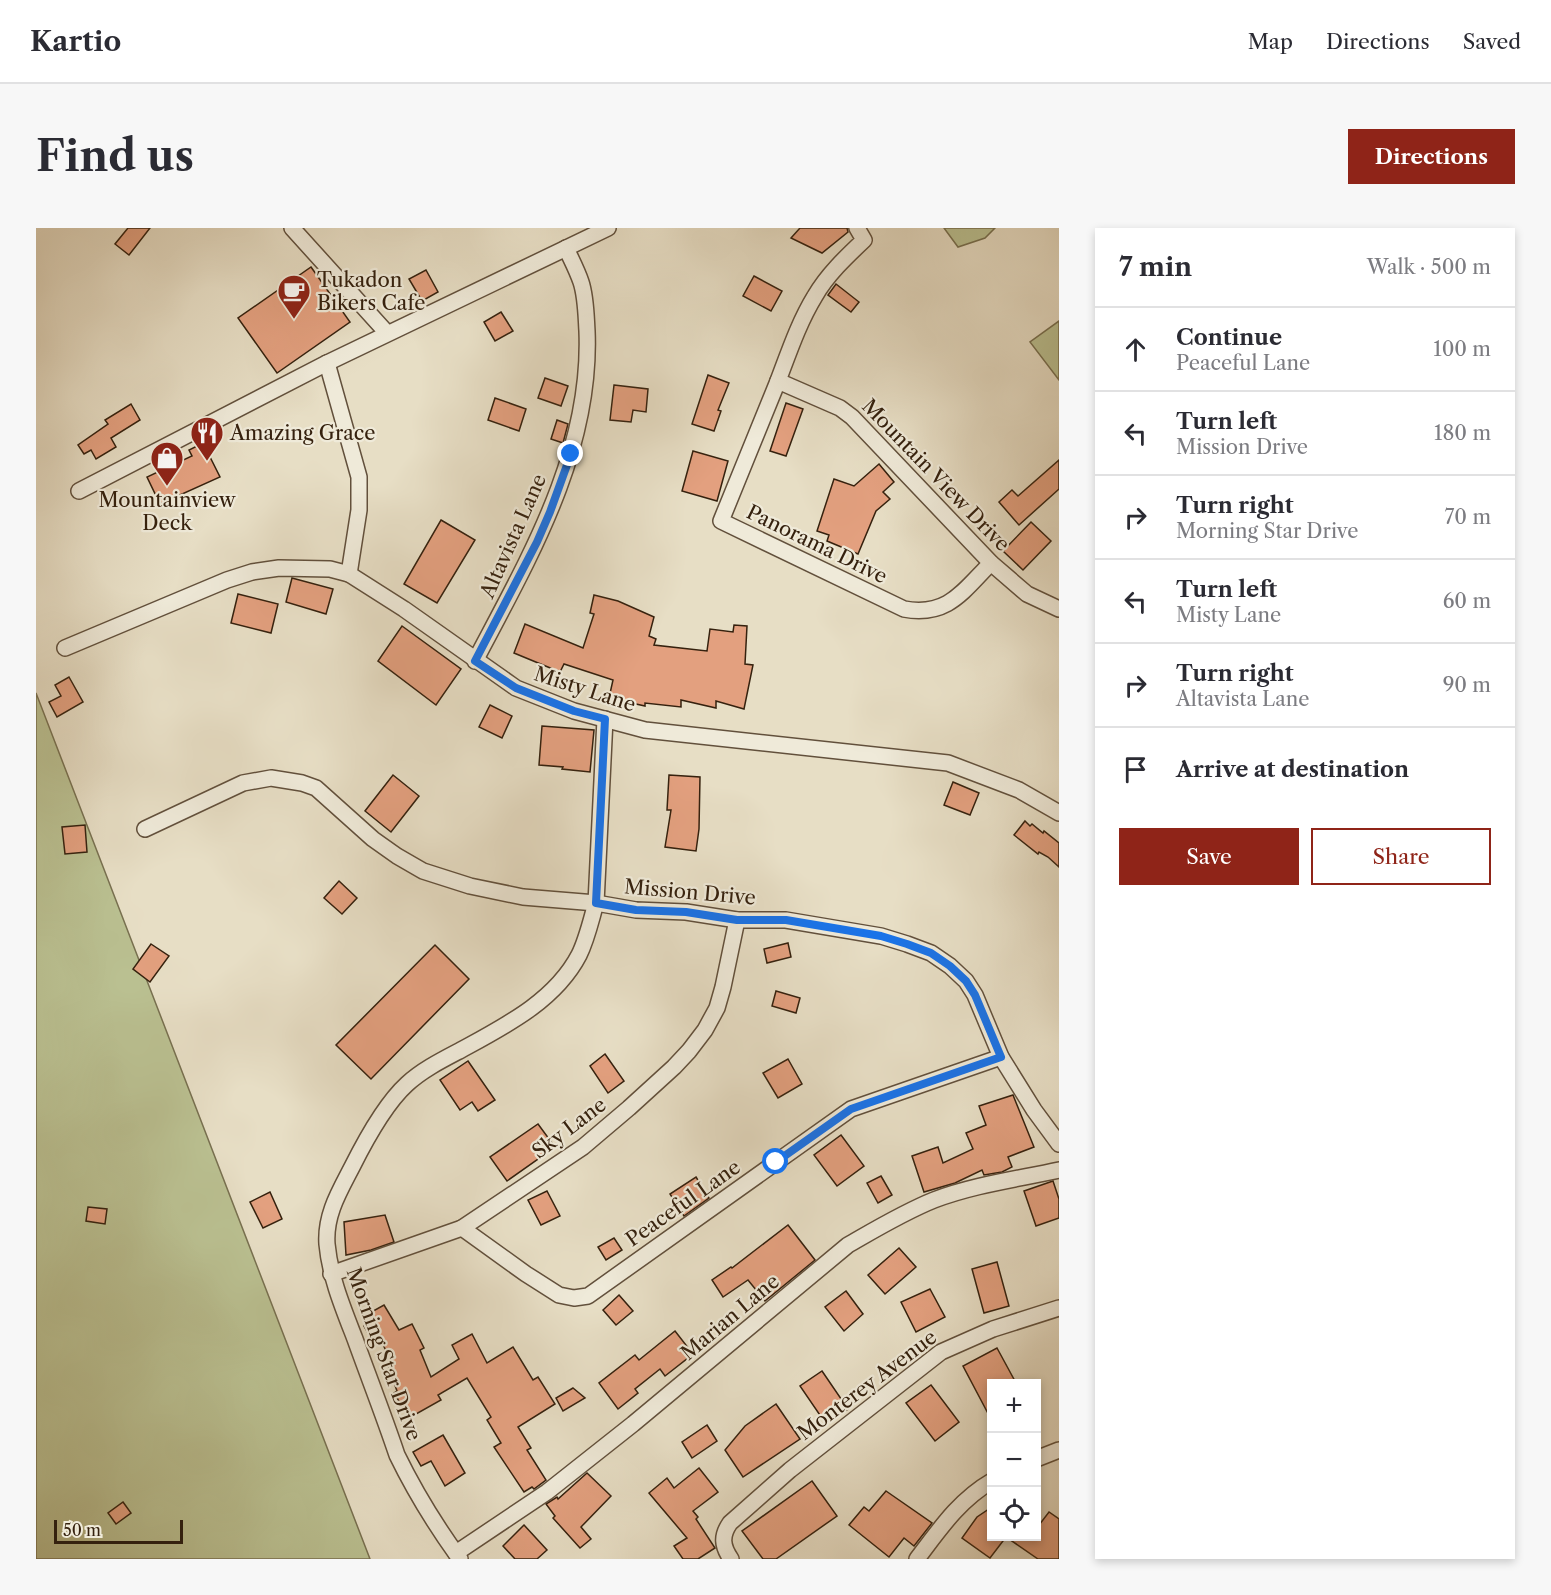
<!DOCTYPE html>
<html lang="en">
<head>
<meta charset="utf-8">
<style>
  :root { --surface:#fff; --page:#f7f7f7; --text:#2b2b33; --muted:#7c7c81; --line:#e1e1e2; --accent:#8f2418 }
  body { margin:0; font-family:"Libre Caslon Text",serif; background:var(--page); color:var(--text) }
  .controls { position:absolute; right:18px; bottom:18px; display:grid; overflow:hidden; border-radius:0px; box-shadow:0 3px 9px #0003 }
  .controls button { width:54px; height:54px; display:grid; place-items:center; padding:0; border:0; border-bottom:2px solid var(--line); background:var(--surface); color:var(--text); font:30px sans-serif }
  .scale { position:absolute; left:18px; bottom:15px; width:129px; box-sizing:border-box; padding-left:6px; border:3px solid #35210e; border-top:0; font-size:16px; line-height:21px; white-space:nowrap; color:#35210e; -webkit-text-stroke:4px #efead9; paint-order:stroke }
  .stop { position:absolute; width:18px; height:18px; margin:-14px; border:4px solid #1a73e8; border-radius:50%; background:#fff }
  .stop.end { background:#1a73e8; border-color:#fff; box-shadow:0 2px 6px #0008 }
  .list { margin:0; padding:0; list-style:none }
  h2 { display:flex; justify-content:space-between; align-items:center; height:78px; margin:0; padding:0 24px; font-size:26px }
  h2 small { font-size:20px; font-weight:400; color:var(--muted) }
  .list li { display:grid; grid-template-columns:39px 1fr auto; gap:18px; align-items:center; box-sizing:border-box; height:84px; padding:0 24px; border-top:2px solid var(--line) }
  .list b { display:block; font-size:22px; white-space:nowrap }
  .list p { margin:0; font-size:20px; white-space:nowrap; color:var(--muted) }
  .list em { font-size:20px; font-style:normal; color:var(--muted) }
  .actions { display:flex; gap:12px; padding:18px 24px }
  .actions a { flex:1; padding:14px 0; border:2px solid var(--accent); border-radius:0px; text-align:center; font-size:21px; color:var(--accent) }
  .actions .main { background:var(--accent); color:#fff }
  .icon { flex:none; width:33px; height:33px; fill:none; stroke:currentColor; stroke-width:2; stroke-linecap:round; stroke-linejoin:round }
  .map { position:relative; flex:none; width:1023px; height:1331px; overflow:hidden; border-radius:0px }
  header { display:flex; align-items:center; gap:36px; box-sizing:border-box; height:84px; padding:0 30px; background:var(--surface); border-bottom:2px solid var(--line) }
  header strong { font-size:28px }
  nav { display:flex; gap:33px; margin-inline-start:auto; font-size:21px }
  .intro { display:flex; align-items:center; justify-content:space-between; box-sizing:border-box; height:144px; padding:0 36px }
  h1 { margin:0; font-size:42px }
  .button { padding:15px 27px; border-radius:0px; background:var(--accent); color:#fff; font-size:21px; font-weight:700 }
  main { display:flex; gap:36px; padding:0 36px }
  aside { flex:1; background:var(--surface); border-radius:0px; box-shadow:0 3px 9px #0003 }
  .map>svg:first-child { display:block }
  .green { fill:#bac091; stroke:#787050; stroke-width:1.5 }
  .building { fill:#e3a07f; stroke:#35210e; stroke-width:1.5 }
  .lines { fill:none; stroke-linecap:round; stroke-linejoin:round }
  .minor-casing { stroke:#62503c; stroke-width:18 }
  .minor { stroke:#efead9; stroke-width:15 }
  .route { stroke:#1a73e8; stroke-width:8 }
  .labels { text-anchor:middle; stroke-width:4.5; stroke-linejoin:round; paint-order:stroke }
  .poi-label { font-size:20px; fill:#35210e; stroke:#efead9; text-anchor:start }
  .street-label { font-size:20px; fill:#35210e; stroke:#efead9 }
</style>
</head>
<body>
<header>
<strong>Kartio</strong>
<nav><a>Map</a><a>Directions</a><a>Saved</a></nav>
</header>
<div class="intro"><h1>Find us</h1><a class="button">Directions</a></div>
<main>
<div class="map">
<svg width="1023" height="1331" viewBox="0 0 1023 1331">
  <rect width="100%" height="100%" fill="#e7dec5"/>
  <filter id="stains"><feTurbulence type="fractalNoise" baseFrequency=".00333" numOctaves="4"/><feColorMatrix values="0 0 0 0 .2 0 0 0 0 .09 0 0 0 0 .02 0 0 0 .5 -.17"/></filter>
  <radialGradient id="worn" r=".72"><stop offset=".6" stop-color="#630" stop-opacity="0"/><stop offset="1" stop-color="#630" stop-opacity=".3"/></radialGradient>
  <g class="green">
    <polygon points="908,0 959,0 949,10 922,19"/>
    <polygon points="1023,93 1023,152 994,114"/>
    <polygon points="0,465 334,1331 0,1331"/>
  </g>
  <g class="building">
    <polygon points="92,0 114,0 93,27 79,16"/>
    <polygon points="764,0 811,0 812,4 786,25 755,10"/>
    <polygon points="275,39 314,94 241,145 202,90"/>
    <polygon points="390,42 402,64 386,73 373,51"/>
    <polygon points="718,48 746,63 735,83 707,68"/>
    <polygon points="800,56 823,74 815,84 792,67"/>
    <polygon points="465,84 477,103 459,113 448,94"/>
    <polygon points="672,147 693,155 682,182 685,183 678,203 656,196"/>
    <polygon points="509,150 532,158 525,178 502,170"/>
    <polygon points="578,157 612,161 610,184 597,182 595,194 574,192"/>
    <polygon points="459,170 490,181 483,203 452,192"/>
    <polygon points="750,175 767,181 750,228 734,223"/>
    <polygon points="95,176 104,192 75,210 80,219 60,231 55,222 48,226 42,217 72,196 69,192"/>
    <polygon points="521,192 532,196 527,215 515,211"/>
    <polygon points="167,215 184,249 124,276 111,249 156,228 153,222"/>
    <polygon points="657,223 692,233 681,273 646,263"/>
    <polygon points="1023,232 1023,261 983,297 963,274 976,262 982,268"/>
    <polygon points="843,236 858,254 847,264 854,271 840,283 822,326 791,313 793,307 781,303 798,251 818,258"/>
    <polygon points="405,292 439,312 401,375 368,356"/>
    <polygon points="995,294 1015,313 987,342 967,323"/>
    <polygon points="256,350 297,361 290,386 250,374"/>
    <polygon points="202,366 242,376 235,405 195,395"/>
    <polygon points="558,367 582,373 618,389 613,408 620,411 618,417 671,423 674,401 697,404 698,397 711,398 709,436 717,437 708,481 680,473 680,480 645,472 645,479 609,475 609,478 573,470 577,452 528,436 524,444 478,425 489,396 547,420 558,386 554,385"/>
    <polygon points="366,398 425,441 400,477 342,433"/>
    <polygon points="33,449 47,474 21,489 13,474 25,468 19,457"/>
    <polygon points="454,477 476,488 466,510 443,499"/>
    <polygon points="506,498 558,502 554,544 526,541 527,539 503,537"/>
    <polygon points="357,547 383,568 355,604 329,583"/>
    <polygon points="633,547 664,549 663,601 660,623 629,619 635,582 631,582"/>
    <polygon points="917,554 943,565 934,587 908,577"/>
    <polygon points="989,593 994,598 996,596 1007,605 1008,603 1023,615 1023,639 1012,629 1003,624 1002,626 978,607"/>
    <polygon points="49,597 51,624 29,626 26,599"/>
    <polygon points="303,653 321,670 306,686 288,670"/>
    <polygon points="752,715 755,729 731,735 728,721"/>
    <polygon points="115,716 133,728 114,754 97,741"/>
    <polygon points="399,717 433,751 335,851 300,817"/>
    <polygon points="740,763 764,770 760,785 736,778"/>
    <polygon points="569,826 588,853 572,865 554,838"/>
    <polygon points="752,831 766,856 742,870 727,845"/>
    <polygon points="432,833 459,872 442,883 436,874 424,882 404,852"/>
    <polygon points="977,867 998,919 972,929 976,939 966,944 948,947 946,942 919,955 888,964 876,928 902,919 907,935 937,921 930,905 950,897 943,878"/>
    <polygon points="502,896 519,919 471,953 454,929"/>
    <polygon points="805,907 828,938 801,958 778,927"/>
    <polygon points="845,948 856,967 842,975 831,955"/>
    <polygon points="660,949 673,970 648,988 634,966"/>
    <polygon points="1017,953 1023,971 1023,990 1000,998 988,963"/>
    <polygon points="511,963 524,988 505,997 492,972"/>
    <polygon points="234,964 246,991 227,1000 214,974"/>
    <polygon points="52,979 71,981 69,996 50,993"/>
    <polygon points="349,987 358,1014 335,1022 310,1027 308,994"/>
    <polygon points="752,997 779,1032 729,1073 712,1052 687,1069 676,1052 695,1039 696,1040"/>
    <polygon points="578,1010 586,1022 570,1032 562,1019"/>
    <polygon points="863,1020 880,1039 849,1066 832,1047"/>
    <polygon points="961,1034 973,1078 948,1085 936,1041"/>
    <polygon points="894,1061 909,1089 880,1104 865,1074"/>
    <polygon points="810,1063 827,1086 808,1103 789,1079"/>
    <polygon points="583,1067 597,1083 580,1097 567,1082"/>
    <polygon points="348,1077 363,1102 376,1096 388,1120 384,1122 395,1149 423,1131 416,1117 436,1106 451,1135 477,1119 497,1152 502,1149 519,1176 482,1199 495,1220 491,1222 510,1252 498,1261 496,1259 488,1264 458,1219 465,1215 451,1192 455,1189 431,1150 402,1167 405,1172 373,1190 358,1165 361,1163 352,1138 356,1136 344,1110 337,1114 328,1098 335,1094 330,1087"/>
    <polygon points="639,1103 657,1126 629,1148 624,1141 599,1161 602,1165 582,1181 563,1155 599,1127 603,1132"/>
    <polygon points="961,1120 980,1155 956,1155 956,1193 927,1138"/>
    <polygon points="786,1143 812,1181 790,1196 764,1158"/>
    <polygon points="895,1157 923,1194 899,1213 870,1175"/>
    <polygon points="537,1160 549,1170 527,1183 520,1170"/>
    <polygon points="740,1176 764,1211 707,1249 689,1222 709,1198"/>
    <polygon points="671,1197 681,1213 656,1230 646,1214"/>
    <polygon points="407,1207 429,1245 409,1258 395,1233 385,1238 377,1224"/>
    <polygon points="663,1240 682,1264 657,1283 662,1289 660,1291 679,1320 662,1331 647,1331 638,1318 651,1310 613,1265 631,1250 638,1260"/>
    <polygon points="551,1245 575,1268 545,1299 555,1311 544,1320 517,1290 519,1288 510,1276 521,1269 522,1271"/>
    <polygon points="776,1253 801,1288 740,1331 727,1331 706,1303"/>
    <polygon points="850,1263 896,1295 878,1318 868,1310 853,1329 813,1297 828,1279 833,1283"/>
    <polygon points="87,1274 95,1285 80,1296 72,1285"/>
    <polygon points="956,1279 956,1308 1000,1308 1000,1301 1013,1284 1023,1291 1023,1331 1002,1331 970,1309 954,1330 926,1310 941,1289"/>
    <polygon points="488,1297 511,1322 501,1331 479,1331 467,1318"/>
  </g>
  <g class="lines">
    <g class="minor-casing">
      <g id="minor">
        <polyline points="256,0 351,105"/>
        <path d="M821,0l7,12c-18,17 -37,35 -49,56 -16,26 -26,56 -37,85l62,27 12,9 139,146 36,31 32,15"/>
        <polyline points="291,135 323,249 323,282 313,346"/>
        <path d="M742,153l-57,140 183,88c44,8 59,-18 87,-46"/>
        <polyline points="43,263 291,135 572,0"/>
        <polyline points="29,420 191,352 216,344 243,340 294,341 313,346 368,381 480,460 538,483 609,502 912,535 983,562 1023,585"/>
        <path d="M439,433c54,-103 117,-209 112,-330 -1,-16 -1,-34 -6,-49 -4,-12 -10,-23 -15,-34"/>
        <polyline points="109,601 207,555 235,550 266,555 280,560 337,611 361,628 387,643 434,658 487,669 560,675 600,682 650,684 701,692 750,692 845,708 871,716 895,725 914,738 930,753 939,767 965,829 998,882 1023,916"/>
        <polyline points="426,1000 490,1046 523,1067 538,1070 552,1068 815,881 965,829"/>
        <polyline points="295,1046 426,1000 547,919 593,880 638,839 653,823 669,802 681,780 687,759 701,692"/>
        <polyline points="1000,1231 1023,1222"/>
        <path d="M420,1325l91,-61 86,-68 215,-179c28,-16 56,-33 86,-45 39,-15 84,-21 125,-30"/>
        <path d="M424,1331c-24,-33 -45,-67 -63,-104 -13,-39 -28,-77 -42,-116 -12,-31 -25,-62 -28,-95 -2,-29 12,-52 25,-77 13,-26 33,-63 55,-83 15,-14 35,-24 54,-34 44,-24 94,-49 118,-95 8,-16 12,-35 17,-52l9,-184"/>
        <path d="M695,1331c-9,-13 -10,-23 -1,-36l60,-53 151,-118 52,-23 66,-21"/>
        <path d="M881,1331c22,-29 42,-59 75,-78"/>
      </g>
    </g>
    <use href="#minor" class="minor"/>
  </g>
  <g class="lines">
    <polyline class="route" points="535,226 514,284 501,314 439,433 480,460 538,483 569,491 560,675 600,682 650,684 701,692 750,692 845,708 871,716 895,725 914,738 930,753 939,767 965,829 815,881 740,934"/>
  </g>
  <defs>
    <g id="cafe-pin" transform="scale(1.725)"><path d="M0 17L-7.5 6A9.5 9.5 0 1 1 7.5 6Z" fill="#8f2418" stroke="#efead9"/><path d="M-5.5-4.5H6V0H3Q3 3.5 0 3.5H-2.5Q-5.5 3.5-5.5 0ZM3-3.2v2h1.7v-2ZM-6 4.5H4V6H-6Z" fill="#fff"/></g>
    <g id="restaurant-pin" transform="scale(1.725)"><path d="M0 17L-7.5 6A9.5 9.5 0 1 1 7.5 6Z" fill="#8f2418" stroke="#efead9"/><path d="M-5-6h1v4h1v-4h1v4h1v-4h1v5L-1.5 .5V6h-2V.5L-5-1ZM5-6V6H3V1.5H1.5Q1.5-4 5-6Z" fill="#fff"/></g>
    <g id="shop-pin" transform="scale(1.725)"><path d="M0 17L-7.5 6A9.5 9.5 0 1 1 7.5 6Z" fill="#8f2418" stroke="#efead9"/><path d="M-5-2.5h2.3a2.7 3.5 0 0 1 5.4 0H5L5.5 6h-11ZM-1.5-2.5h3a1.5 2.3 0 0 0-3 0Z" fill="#fff"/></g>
  </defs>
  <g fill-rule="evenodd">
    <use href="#cafe-pin" x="258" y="63"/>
    <use href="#restaurant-pin" x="171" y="205"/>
    <use href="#shop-pin" x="131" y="230"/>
  </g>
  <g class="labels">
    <g class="poi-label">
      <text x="281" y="59">Tukadon<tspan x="281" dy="23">Bikers Cafe</tspan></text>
      <text x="194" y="212">Amazing Grace</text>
      <text x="131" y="279" text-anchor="middle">Mountainview<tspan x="131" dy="23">Deck</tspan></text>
    </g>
    <g class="street-label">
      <text transform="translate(900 247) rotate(46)" y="7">Mountain View Drive</text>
      <text transform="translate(477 308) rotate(-66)" y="7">Altavista Lane</text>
      <text transform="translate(781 316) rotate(26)" y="7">Panorama Drive</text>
      <text transform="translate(549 461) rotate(18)" y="7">Misty Lane</text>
      <text transform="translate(654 664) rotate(5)" y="7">Mission Drive</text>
      <text transform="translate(533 900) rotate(-37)" y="7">Sky Lane</text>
      <text transform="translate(647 975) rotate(-35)" y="7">Peaceful Lane</text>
      <text transform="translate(694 1089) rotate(-40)" y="7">Marian Lane</text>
      <text transform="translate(348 1126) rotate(70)" y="7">Morning Star Drive</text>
      <text transform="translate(831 1157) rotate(-37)" y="7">Monterey Avenue</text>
    </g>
  </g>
  <rect width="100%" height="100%" filter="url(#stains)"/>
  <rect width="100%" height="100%" fill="url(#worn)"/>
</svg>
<div class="controls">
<button>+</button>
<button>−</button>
<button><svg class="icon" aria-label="locate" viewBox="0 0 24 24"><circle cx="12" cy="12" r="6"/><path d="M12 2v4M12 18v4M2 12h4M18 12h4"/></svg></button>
</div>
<div class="scale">50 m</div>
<div class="stop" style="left:740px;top:934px"></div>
<div class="stop end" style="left:535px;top:226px"></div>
</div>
<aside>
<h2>7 min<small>Walk · 500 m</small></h2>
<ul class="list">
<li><svg class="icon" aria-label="ahead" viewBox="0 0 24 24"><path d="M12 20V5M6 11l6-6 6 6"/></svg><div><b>Continue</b><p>Peaceful Lane</p></div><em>100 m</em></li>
<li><svg class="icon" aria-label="left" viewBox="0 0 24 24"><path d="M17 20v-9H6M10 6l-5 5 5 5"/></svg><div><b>Turn left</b><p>Mission Drive</p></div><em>180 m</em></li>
<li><svg class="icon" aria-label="right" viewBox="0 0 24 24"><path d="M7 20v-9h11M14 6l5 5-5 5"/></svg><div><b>Turn right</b><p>Morning Star Drive</p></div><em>70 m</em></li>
<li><svg class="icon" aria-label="left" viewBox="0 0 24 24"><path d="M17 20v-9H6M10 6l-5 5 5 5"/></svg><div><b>Turn left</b><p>Misty Lane</p></div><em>60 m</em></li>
<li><svg class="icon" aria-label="right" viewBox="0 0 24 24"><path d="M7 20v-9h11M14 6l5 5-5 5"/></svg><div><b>Turn right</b><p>Altavista Lane</p></div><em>90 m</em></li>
<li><svg class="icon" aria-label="arrive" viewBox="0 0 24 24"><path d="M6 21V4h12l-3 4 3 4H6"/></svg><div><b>Arrive at destination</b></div></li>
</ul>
<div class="actions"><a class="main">Save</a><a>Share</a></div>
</aside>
</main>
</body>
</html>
